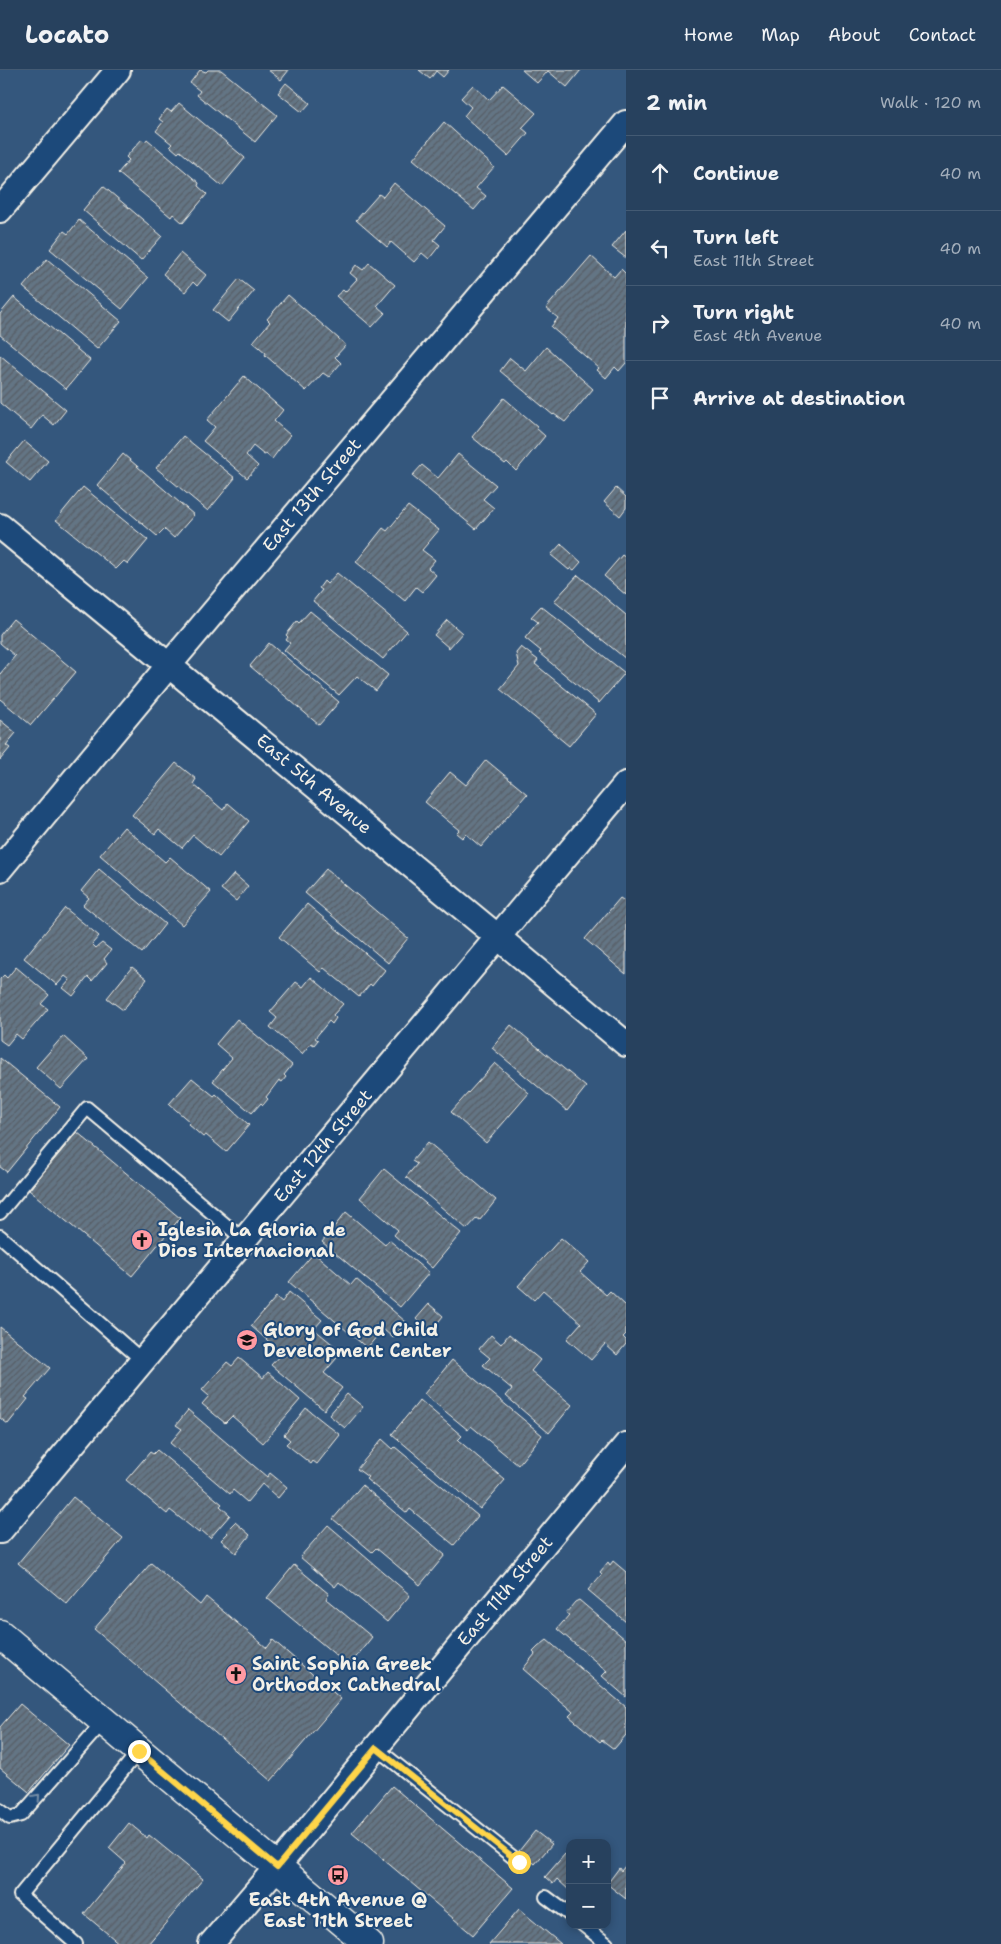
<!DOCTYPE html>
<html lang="en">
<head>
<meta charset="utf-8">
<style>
  :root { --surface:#27415e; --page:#334c67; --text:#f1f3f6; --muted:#a4afbc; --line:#435a73 }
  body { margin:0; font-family:"Shantell Sans",sans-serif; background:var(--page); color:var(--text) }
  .controls { position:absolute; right:15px; bottom:15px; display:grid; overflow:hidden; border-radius:10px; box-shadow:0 2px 8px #0003 }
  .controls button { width:45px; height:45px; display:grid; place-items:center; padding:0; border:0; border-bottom:1px solid var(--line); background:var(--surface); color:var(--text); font:25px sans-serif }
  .stop { position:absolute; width:15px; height:15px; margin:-11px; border:4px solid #ffd54a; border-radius:50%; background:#fff }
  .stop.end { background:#ffd54a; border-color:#fff; box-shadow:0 1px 5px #0008 }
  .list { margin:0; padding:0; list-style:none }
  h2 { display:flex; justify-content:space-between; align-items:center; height:65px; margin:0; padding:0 20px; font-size:21px }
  h2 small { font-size:16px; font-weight:400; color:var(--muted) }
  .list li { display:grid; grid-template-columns:32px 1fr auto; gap:15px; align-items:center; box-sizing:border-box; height:75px; padding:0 20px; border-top:1px solid var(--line) }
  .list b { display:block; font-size:19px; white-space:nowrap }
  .list p { margin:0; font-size:16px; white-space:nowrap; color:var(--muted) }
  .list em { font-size:16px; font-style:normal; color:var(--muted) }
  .icon { flex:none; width:28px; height:28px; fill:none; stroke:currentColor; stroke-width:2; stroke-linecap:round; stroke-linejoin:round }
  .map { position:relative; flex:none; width:626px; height:1874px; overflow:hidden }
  header { display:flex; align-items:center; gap:30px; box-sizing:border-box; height:70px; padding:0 25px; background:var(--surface); border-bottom:1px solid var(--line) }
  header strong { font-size:24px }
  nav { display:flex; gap:28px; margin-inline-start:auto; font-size:18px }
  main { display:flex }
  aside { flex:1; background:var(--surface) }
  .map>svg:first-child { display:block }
  .building { fill:url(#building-hatch); stroke:#f4f1e8 }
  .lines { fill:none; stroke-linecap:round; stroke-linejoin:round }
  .lane-casing { stroke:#f4f1e8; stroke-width:16 }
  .street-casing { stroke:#f4f1e8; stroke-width:28 }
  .secondary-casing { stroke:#f4f1e8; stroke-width:31 }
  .lane { stroke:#1f4a7a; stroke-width:12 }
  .street { stroke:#1f4a7a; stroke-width:24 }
  .secondary { stroke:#1f4a7a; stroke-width:28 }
  .oneway { stroke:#748da6 }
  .route { stroke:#ffd54a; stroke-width:6 }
  .labels { text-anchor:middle; stroke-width:4; stroke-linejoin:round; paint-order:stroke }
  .street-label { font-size:18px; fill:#f4f1e8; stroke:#1f4a7a }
  .poi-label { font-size:18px; font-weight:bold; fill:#f4f1e8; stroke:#1f4a7a; text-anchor:start }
</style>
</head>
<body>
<header>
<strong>Locato</strong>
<nav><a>Home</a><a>Map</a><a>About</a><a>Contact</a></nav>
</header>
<main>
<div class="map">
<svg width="626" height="1874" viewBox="0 0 626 1874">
  <defs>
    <pattern id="building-hatch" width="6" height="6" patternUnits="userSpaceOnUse" patternTransform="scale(1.25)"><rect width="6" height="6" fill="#647484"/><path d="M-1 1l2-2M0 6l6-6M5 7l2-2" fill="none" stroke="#565e65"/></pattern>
  </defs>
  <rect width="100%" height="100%" fill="#34577d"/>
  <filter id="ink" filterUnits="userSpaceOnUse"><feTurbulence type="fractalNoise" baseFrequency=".02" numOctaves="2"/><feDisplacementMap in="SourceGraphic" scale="10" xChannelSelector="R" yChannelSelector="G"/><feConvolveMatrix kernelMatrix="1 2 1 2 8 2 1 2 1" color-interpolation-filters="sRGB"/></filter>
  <g filter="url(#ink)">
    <g class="building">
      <polygon points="200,0 206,2 208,0 221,0 277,45 255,72 197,25 200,21 190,13"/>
      <polygon points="268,0 289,0 281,10"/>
      <polygon points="419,0 449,0 443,7 436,1 430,9"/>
      <polygon points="522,0 581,0 567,17 548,1 537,13"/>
      <polygon points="286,13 310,33 302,42 278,23"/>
      <polygon points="473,15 489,30 503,15 536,43 522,58 528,63 508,86 464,46 471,37 461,28"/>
      <polygon points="179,33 245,88 222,116 180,81 178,83 170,76 172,74 156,61 163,52 159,49 167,39 171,42"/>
      <polygon points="444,52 494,97 476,118 486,126 474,140 413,89"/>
      <polygon points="142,69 145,72 147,69 199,113 198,116 207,124 183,153 173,144 171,147 118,103 129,90 126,87"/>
      <polygon points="394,113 445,156 434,170 440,175 429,189 422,183 414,192 391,172 387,177 356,150 379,124 383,127"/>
      <polygon points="103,116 162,166 141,190 83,140"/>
      <polygon points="79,150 148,208 122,239 50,179 64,161 68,164"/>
      <polygon points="626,160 626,188 612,177"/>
      <polygon points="180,183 206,205 197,216 193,212 185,222 163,204"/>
      <polygon points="591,186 614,207 621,199 626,204 626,293 619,301 615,297 606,308 597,300 599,298 551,257 558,248 546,238"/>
      <polygon points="47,189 121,251 97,279 23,217"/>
      <polygon points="369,193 395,215 377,236 385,243 372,257 336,226 343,220 345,222 357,209 350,203 356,195 363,200"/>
      <polygon points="239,209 254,221 228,252 213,240"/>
      <polygon points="288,225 346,275 335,287 341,293 329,307 323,303 306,321 265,285 266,283 253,272 270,252 267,249"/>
      <polygon points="14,227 90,290 66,319 0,265 0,244"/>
      <polygon points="546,277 593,319 565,352 554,344 553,345 500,301 510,288 526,301"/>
      <polygon points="0,285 66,340 54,355 42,345 31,359 0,333"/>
      <polygon points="244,306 283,340 274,351 290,365 272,389 266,384 264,385 253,376 246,385 258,396 247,408 203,371 215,357 207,350"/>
      <polygon points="504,328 537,356 536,358 545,366 516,401 507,392 505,394 472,367"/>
      <polygon points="183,366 235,408 208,441 156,398"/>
      <polygon points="24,371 48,391 30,412 6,392"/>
      <polygon points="123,384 194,445 174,468 164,459 157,466 97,415"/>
      <polygon points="458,384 496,415 483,429 494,438 476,459 412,406 422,395 438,408"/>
      <polygon points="83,417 148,470 128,494 124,491 116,499 56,450"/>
      <polygon points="616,418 626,427 626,438 620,446 604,432"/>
      <polygon points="408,436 439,460 422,480 435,490 428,498 436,505 422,522 416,517 405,531 356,492 383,458 387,461"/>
      <polygon points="561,474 581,492 574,500 571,498 569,500 551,485"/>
      <polygon points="622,485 626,488 626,525 604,506"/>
      <polygon points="337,503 407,561 383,589 313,531 322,520 319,518 324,511 327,514"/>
      <polygon points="578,505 626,545 626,589 554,531"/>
      <polygon points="541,536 625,603 599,633 539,583 541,581 525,568 538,552 531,547"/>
      <polygon points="310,541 388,605 376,621 357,606 339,625 284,580 290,573 286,570 288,567 286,565 297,551 299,553"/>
      <polygon points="13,549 76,602 31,655 0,629 0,604 15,586 0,573 0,565"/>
      <polygon points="447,550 462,563 449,578 434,565"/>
      <polygon points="269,573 339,632 319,655 250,596"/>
      <polygon points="521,577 538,590 535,594 596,644 569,676 500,619 519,596 516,583"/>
      <polygon points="0,650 16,663 6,675 10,678 0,690"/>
      <polygon points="486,690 527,724 481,777 466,764 462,768 456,763 459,760 425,732 450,702 466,715"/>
      <polygon points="176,693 196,709 193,714 223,740 228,733 249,751 219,787 193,765 182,778 159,759 155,764 132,745"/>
      <polygon points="124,757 165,792 170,787 211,822 182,855 100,785"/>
      <polygon points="99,799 165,854 142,883 83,835 89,828 81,821"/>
      <polygon points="326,799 408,868 388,893 305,823"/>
      <polygon points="234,804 248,816 236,831 221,819"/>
      <polygon points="620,828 626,832 626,904 585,869"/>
      <polygon points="307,834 385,900 372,916 370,914 359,927 324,898 320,902 279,867"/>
      <polygon points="65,838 99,866 92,874 96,878 102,873 111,880 104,889 107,893 92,911 88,907 73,926 63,918 70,910 65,906 57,915 24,888"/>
      <polygon points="16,897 49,925 41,934 48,939 22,969 16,964 7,975 0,970 0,909 4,905 7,908"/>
      <polygon points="132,897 147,909 123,940 107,928"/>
      <polygon points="311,907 343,934 333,945 336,948 332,954 329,951 315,968 318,970 314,975 311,973 302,984 270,957 277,948 270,942 296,912 303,917"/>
      <polygon points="237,949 292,995 284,1005 286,1007 282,1012 279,1010 266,1027 268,1029 263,1035 261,1033 252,1043 213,1011 232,988 216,974"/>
      <polygon points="511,955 586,1017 567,1041 492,978"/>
      <polygon points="63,966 88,989 61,1019 36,997"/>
      <polygon points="0,988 60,1037 7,1102 0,1097"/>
      <polygon points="495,993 529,1023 486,1073 451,1042"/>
      <polygon points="192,1008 214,1026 216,1024 249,1055 226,1082 206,1065 203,1067 188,1054 190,1052 169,1034"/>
      <polygon points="77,1062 180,1148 132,1206 29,1120"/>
      <polygon points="428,1072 496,1130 480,1150 477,1148 467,1159 406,1107 417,1094 412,1091"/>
      <polygon points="384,1099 461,1163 432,1198 394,1165 398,1160 360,1128"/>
      <polygon points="346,1142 385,1175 389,1170 429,1203 400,1237 322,1172"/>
      <polygon points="561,1168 589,1192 580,1202 606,1225 610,1221 626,1236 626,1264 623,1267 626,1270 626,1274 617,1285 605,1274 591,1290 567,1269 581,1253 543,1220 534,1230 518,1216"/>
      <polygon points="314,1183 351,1215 356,1209 406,1252 393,1268 383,1259 367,1278 289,1212"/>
      <polygon points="289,1222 322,1250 314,1259 342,1282 324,1303 342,1318 324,1340 271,1295 282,1283 251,1256 276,1227 282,1232"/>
      <polygon points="429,1234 443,1246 431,1261 416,1249"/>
      <polygon points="0,1257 50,1298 25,1327 28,1329 8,1354 0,1348"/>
      <polygon points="509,1264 540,1290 531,1301 572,1335 549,1363 506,1326 512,1319 483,1295 490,1288 479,1279 491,1265 501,1274"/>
      <polygon points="239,1288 263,1308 268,1302 300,1330 263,1373 232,1346 225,1353 202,1334 209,1326 202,1320 227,1292 232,1296"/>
      <polygon points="452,1290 542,1365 518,1395 471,1356 468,1360 424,1324"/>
      <polygon points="347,1324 363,1337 345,1358 329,1345"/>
      <polygon points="420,1330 462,1366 458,1370 505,1410 480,1439 392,1364"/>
      <polygon points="306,1338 340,1365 317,1394 313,1391 311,1394 286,1374 290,1370 284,1365"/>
      <polygon points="188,1340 267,1407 270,1403 287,1417 278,1428 262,1414 247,1432 233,1420 230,1424 170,1373 182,1359 176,1355"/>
      <polygon points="382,1369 393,1379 395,1377 478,1446 454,1475 410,1439 407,1443 366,1409 368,1407 357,1399"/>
      <polygon points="157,1380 222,1434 220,1436 230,1445 210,1468 201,1460 199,1463 170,1440 167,1444 126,1410 150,1382 153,1384"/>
      <polygon points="362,1415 445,1485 420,1515 376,1478 372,1482 333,1449"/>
      <polygon points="73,1427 123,1468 67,1534 18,1493"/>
      <polygon points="235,1452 250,1465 236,1483 221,1470 228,1463 226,1461"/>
      <polygon points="328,1455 410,1525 387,1552 339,1512 335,1517 300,1487"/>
      <polygon points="613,1491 626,1502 626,1552 588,1520 602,1504 600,1502 608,1492 610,1495"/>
      <polygon points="151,1493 200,1535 206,1527 267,1578 273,1570 341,1629 271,1711 94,1559"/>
      <polygon points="294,1495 329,1524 326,1529 372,1567 349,1596 267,1528"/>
      <polygon points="579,1530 626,1570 626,1627 602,1606 607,1601 557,1559 569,1545 566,1543 575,1532"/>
      <polygon points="547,1570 626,1637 626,1665 614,1679 602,1670 600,1672 569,1646 573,1642 523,1599 535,1584 533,1582 538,1577"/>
      <polygon points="20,1634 69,1675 29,1722 0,1698 0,1657"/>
      <polygon points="392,1716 513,1818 473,1865 352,1763"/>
      <polygon points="129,1753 147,1768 149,1765 203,1809 148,1874 120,1874 84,1844 126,1793 109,1778"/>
      <polygon points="535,1761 552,1774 535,1794 519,1781"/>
      <polygon points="565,1784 570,1788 570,1821 557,1809 553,1814 545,1807"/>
      <polygon points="626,1795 626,1829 607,1814 619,1798 621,1801"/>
      <polygon points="519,1839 561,1874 489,1874"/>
    </g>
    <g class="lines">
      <g class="lane-casing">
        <g id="lane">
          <polyline points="0,1143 87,1038 244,1170"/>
          <polyline points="0,1166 143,1291"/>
          <polyline points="376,1678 519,1792"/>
          <polyline points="0,1740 10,1748 21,1745 104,1651"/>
          <polyline points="546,1827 570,1845"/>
          <polyline points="583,1855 607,1874"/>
          <polyline points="76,1874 20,1825 139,1681"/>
        </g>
      </g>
      <g class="street-casing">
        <g id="street">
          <polyline points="0,140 118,0"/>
          <polyline points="0,456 498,867 626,974"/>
          <polyline points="0,799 169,595 626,53"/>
          <polyline points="0,1461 626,714"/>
          <polyline points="211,1874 277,1797 626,1375"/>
        </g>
      </g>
      <g class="secondary-casing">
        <polyline id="secondary" points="0,1564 369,1874"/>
      </g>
      <use href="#lane" class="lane"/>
      <use href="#street" class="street"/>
      <use href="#secondary" class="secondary"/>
    </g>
    <defs><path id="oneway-chevron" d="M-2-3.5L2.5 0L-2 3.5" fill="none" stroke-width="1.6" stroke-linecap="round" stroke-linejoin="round" transform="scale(1.25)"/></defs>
    <use class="oneway" href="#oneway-chevron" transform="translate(37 1727) rotate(-49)"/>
  </g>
  <g class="lines" filter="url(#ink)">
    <polyline class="route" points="139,1681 277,1797 376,1678 519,1792"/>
  </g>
  <defs>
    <g id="church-disc" transform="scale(1.125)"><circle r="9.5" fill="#ff9aa2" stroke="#1f4a7a"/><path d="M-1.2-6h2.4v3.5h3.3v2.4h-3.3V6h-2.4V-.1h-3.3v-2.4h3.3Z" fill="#111"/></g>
    <g id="school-disc" transform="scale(1.125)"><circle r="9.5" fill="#ff9aa2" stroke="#1f4a7a"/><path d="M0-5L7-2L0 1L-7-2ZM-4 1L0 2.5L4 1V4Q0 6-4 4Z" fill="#111"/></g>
    <g id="bus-disc" transform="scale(1.125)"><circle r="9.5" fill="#ff9aa2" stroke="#1f4a7a"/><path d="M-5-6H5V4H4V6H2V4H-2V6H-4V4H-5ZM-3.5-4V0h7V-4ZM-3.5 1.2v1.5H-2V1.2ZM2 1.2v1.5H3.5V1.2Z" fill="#111"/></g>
  </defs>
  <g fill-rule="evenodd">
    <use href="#church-disc" x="142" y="1170"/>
    <use href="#school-disc" x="247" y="1270"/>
    <use href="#church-disc" x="236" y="1604"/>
    <use href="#bus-disc" x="338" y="1805"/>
  </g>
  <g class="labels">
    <g class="street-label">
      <text transform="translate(312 425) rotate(-50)" y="6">East 13th Street</text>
      <text transform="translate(314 714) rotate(40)" y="6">East 5th Avenue</text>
      <text transform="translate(323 1076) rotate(-50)" y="6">East 12th Street</text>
      <text transform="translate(505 1521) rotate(-50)" y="6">East 11th Street</text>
    </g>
    <g class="poi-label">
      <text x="158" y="1166">Iglesia La Gloria de<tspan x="158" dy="21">Dios Internacional</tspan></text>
      <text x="263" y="1266">Glory of God Child<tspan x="263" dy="21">Development Center</tspan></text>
      <text x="252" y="1600">Saint Sophia Greek<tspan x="252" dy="21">Orthodox Cathedral</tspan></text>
      <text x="338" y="1836" text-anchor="middle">East 4th Avenue @<tspan x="338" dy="21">East 11th Street</tspan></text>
    </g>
  </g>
</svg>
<div class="controls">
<button>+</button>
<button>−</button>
</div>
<div class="stop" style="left:519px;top:1792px"></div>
<div class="stop end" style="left:139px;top:1681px"></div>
</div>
<aside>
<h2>2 min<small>Walk · 120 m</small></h2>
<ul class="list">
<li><svg class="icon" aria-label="ahead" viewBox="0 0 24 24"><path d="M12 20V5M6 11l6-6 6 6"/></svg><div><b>Continue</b></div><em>40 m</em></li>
<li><svg class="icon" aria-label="left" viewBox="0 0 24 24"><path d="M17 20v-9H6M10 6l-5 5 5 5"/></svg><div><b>Turn left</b><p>East 11th Street</p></div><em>40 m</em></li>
<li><svg class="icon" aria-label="right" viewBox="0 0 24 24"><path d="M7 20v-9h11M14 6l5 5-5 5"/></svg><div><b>Turn right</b><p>East 4th Avenue</p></div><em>40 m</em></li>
<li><svg class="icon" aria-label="arrive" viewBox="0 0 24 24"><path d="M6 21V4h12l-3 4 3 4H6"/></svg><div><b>Arrive at destination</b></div></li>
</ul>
</aside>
</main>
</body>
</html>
